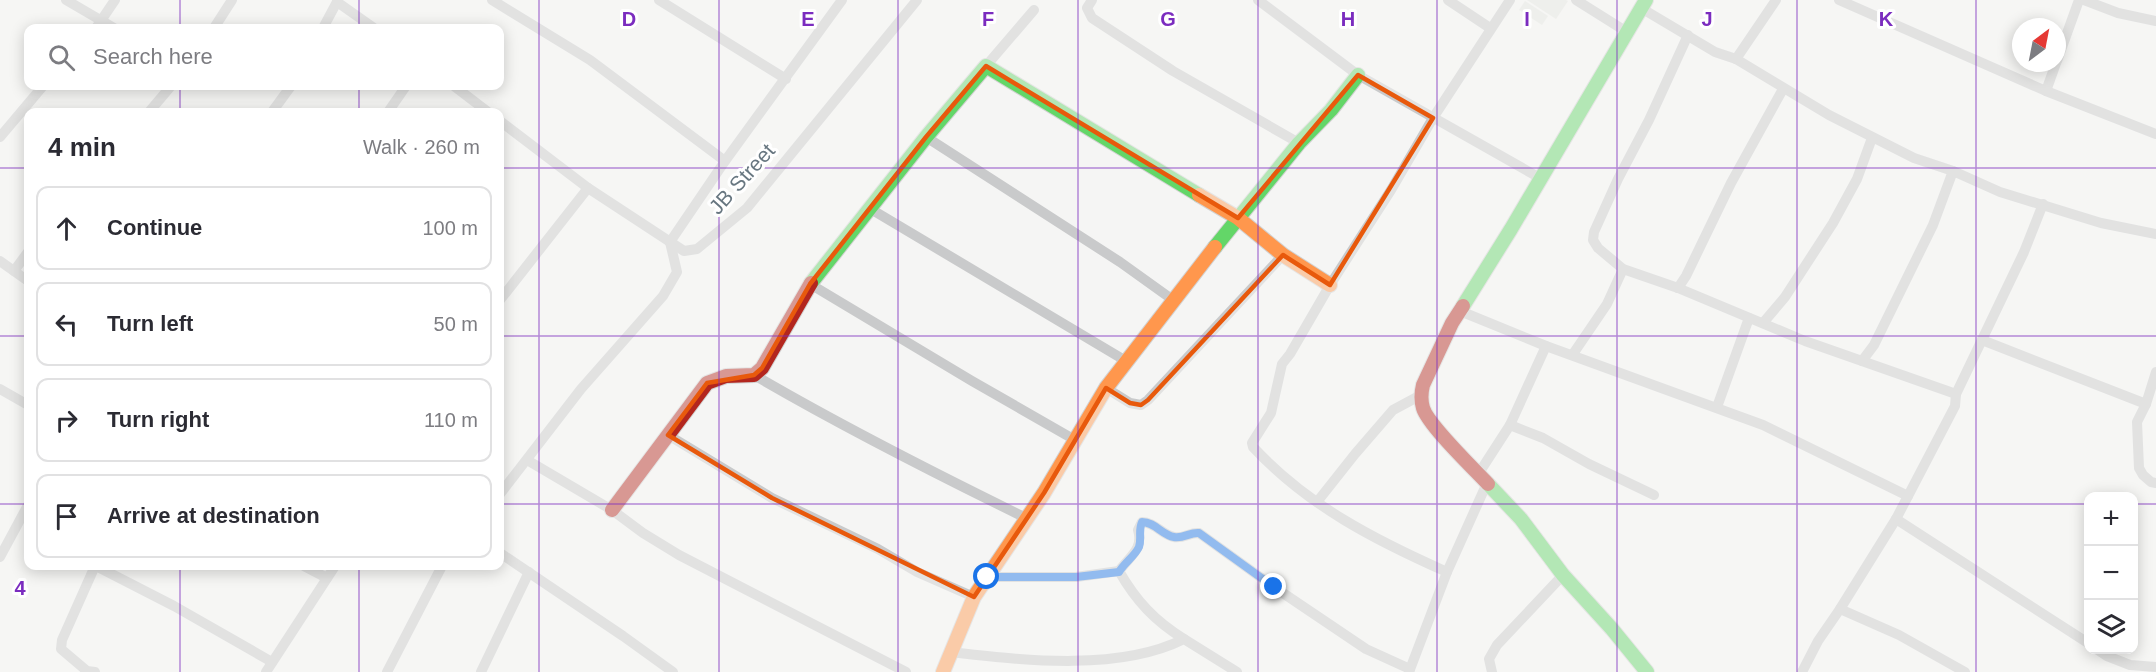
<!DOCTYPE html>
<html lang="en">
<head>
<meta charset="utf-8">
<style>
  :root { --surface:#fff; --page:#f7f7f7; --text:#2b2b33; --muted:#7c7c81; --line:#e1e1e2 }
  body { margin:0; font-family:Arial,sans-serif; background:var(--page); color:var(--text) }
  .controls { position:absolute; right:18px; bottom:18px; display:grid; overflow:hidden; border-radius:12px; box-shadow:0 3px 15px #0003 }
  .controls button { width:54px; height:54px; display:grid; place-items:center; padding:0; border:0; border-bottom:2px solid var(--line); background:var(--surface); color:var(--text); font:30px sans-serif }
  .compass { position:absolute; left:2012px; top:18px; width:54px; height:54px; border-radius:50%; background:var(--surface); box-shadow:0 3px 15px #0003; rotate:32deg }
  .stop { position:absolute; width:18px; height:18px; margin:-14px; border:4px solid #1a73e8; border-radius:50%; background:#fff }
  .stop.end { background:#1a73e8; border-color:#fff; box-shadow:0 2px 6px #0008 }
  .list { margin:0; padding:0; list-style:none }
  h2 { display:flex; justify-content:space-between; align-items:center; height:78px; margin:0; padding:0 24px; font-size:26px }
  h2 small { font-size:20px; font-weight:400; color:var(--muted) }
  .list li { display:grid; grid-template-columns:39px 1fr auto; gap:18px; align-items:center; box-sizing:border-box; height:84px; margin:0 12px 12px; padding:0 12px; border:2px solid var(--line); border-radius:12px }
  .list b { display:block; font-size:22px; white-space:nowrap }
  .list em { font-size:20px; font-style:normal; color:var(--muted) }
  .icon { flex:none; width:33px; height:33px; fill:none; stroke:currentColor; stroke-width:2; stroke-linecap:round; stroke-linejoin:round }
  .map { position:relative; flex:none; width:2156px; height:672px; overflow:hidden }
  .search { position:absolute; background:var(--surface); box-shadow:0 3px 15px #0003; left:24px; top:24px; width:480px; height:66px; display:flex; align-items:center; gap:15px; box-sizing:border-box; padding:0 21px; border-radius:12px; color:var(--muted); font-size:22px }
  .panel { position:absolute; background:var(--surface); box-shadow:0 3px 15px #0003; left:24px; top:108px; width:480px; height:462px; border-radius:12px }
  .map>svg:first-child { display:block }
  .pitch { fill:#e5e7e2 }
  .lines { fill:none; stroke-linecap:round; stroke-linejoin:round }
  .fast-casing { stroke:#d2d2d2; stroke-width:16 }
  .slow-casing { stroke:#d2d2d2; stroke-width:16 }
  .jam-casing { stroke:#d2d2d2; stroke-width:16 }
  .street { stroke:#c9cacb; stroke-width:10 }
  .fast { stroke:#63d668; stroke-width:14 }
  .slow { stroke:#ff974d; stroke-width:14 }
  .jam { stroke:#b3261e; stroke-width:14 }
  .route { stroke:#1a73e8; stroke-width:8 }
  .marked { fill:none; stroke:#e8590c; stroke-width:4.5; stroke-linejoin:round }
  .grid { fill:none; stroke:#7b2cbf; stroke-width:1.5; stroke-opacity:0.55 }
  .labels { text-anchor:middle; stroke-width:6; stroke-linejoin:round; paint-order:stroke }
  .street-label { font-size:21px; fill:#687781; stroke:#fff }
  .grid-label { font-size:20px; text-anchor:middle; font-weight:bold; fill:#7b2cbf; stroke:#fff; stroke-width:6; stroke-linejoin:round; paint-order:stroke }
</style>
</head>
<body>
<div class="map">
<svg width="2156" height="672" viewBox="0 0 2156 672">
  <rect width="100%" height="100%" fill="#f5f5f4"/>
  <g class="pitch">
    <polygon points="1527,0 1566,0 1568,1 1556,19"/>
    <polygon points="1525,1 1548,16 1542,25 1519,10"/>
  </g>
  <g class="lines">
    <g class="fast-casing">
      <g id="fast">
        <polyline points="1215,247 1299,143 1331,110 1358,75"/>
        <polyline points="811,283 926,137 986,66 1199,195"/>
        <polyline points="1463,306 1511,229 1646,0"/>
        <polyline points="1488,484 1521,519 1563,575 1612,629 1647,672"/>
      </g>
    </g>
    <g class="slow-casing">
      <g id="slow">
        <polyline points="1199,195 1238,218 1283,255 1330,285"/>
        <polyline points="943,672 974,597 1044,493 1106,388 1215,247"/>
      </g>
    </g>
    <g class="jam-casing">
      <g id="jam">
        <path d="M1463,306l-11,17 -29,62c-2,8 -2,16 0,23 5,17 51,61 65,76"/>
        <polyline points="612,510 707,383 726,376 754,375 762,368 811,283"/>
      </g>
    </g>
    <g class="street">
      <polyline points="66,0 114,28"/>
      <polyline points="492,0 590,60 725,161"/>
      <polyline points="659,0 786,79"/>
      <polyline points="1092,0 1087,8 1092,18 1173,71 1299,143"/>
      <polyline points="1258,0 1358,75 1540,178"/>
      <polyline points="1448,0 1490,28"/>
      <polyline points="1576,0 1627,32"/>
      <polyline points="1839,0 2046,91 2156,134"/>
      <polyline points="2084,0 2118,13 2156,21"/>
      <polyline points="337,2 374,28"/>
      <polyline points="1641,8 1715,52 1736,59 1829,115 1914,158 1953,171 2000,192 2101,223 2156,234"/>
      <polyline points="96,28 115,0"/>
      <polyline points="214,28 232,0"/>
      <polyline points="323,28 338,0"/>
      <polyline points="1688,35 1649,120 1618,179 1594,232 1593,240 1598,248 1623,269 1678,288 1805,341 1956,394"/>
      <polyline points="1736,59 1776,0"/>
      <polyline points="2057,61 2079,0"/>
      <polyline points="986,66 1034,10"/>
      <polyline points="454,86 488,112"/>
      <polyline points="2046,91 2056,63"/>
      <polyline points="149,112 171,86"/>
      <polyline points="272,112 291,86"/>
      <polyline points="388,112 406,86"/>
      <polyline points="500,121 588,188 684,251 697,249 747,208 917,0"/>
      <polyline points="0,137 43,86"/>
      <polyline points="926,137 1120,262 1173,300"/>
      <polyline points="869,208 1126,361"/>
      <polyline points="0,261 28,281"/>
      <polyline points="14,271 28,252"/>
      <polyline points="810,284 972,381 1075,440"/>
      <polyline points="1678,288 1686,276 1731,183 1783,89"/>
      <polyline points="500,300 588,188"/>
      <polyline points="1460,311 1546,346 1763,425 1908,496"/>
      <polyline points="1763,323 1785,297 1833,223 1857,179 1872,138"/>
      <polyline points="1982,340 2146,404"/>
      <polyline points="1573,354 1607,304 1623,269"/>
      <polyline points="1862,361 1874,345 1933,225 1953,171"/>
      <polyline points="2156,372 2146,404 2137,422 2139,468 2143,475 2151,482 2156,483"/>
      <path d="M754,375c89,52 180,98 272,143"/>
      <polyline points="1106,388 1130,403 1141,405 1148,400 1283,255"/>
      <polyline points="0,389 28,405"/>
      <polyline points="1717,407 1749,318"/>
      <polyline points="1510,425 1546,346"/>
      <polyline points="668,435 772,498 878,549 917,572 974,597"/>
      <polyline points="527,460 612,510 643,533 679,555 906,672"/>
      <polyline points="1479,473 1510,425 1543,438 1589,464 1654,495"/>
      <polyline points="500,494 581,389 663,296 677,272 670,242 725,161 842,0"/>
      <polyline points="1317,502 1355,454 1393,410 1421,395"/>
      <polyline points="1896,519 2088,643"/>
      <polyline points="500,553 623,636 673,672"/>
      <polyline points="0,557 28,505"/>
      <polyline points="95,566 62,640 61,649 87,671 95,672"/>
      <polyline points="96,566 174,606 272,662"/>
      <polyline points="304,566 327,578"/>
      <path d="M1447,572c-72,-32 -139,-66 -194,-125l-1,-4 19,-30 11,-49 8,-10 40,-69 61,-95 42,-72 77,-118"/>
      <polyline points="988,577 1076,577 1119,571"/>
      <polyline points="1840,609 1899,635 1965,672"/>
      <path d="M1184,639c-29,-18 -48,-38 -65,-68 10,-14 25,-22 19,-41l4,-8c13,0 20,13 32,15 9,2 16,-5 25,-4l75,54 92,62 44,20"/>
      <polyline points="2098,650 2107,656 2130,665 2156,667"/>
      <path d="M950,652c72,8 168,20 234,-13l53,33"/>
      <polyline points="266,672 335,566"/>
      <polyline points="387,672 442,566"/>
      <polyline points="481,672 529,572"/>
      <polyline points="1409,672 1447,572 1487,483"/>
      <polyline points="1492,672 1489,659 1497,645 1563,575"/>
      <polyline points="1802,672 1818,641 1840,609 1896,519 1955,406 1956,394 2024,252 2043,204"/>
    </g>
    <use href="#fast" class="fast"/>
    <use href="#slow" class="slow"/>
    <use href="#jam" class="jam"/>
  </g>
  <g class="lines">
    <path class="route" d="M987,577h89l43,-5c5,-9 16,-16 20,-25 3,-9 -1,-16 3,-25 13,0 20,13 32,15 9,2 16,-5 25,-4l75,54"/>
  </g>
  <path d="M0 0H2156V672H0ZM986,66l252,152 120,-143 75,43 -103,167 -47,-30 -135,145 -7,5 -11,-2 -24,-15 -62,105 -70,104 -202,-99 -104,-63 39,-52 47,-8 8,-7 48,-84 116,-147z" fill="#f5f5f4" fill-opacity=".55" fill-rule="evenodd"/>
  <path class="marked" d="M986,66l252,152 120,-143 75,43 -103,167 -47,-30 -135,145 -7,5 -11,-2 -24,-15 -62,105 -70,104 -202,-99 -104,-63 39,-52 47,-8 8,-7 48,-84 116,-147z"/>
  <path class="grid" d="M180,0v28M359,0v28M539,0v672M719,0v672M898,0v672M1078,0v672M1258,0v672M1437,0v672M1617,0v672M1797,0v672M1976,0v672M180,86v26M359,86v26M0,168h28M500,168h1656M0,336h28M500,336h1656M0,504h28M500,504h1588M2134,504h22M180,566v106M359,566v106"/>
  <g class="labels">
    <g class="street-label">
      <text transform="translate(742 179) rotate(-48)" y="7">JB Street</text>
    </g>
  </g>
  <g class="grid-label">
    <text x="629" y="26">D</text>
    <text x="808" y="26">E</text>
    <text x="988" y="26">F</text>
    <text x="1168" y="26">G</text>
    <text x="1348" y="26">H</text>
    <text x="1527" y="26">I</text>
    <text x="1707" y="26">J</text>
    <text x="1886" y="26">K</text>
    <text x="20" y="595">4</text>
  </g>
</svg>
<div class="controls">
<button>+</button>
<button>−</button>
<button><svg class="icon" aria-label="layers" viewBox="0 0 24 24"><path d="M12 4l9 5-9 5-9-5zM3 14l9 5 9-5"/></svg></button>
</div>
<svg class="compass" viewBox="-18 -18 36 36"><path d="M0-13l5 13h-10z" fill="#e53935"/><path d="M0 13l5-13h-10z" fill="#7c7c81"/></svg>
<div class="stop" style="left:987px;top:577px"></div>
<div class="stop end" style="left:1274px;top:587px"></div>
<div class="search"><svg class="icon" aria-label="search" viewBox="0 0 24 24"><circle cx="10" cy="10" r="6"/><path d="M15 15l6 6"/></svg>Search here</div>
<section class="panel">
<h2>4 min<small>Walk · 260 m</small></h2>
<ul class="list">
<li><svg class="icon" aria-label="ahead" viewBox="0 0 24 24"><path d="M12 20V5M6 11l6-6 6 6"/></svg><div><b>Continue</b></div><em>100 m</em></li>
<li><svg class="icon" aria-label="left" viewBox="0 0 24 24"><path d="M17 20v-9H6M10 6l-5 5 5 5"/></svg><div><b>Turn left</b></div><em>50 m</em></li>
<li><svg class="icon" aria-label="right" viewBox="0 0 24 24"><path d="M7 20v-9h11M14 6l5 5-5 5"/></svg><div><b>Turn right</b></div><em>110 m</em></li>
<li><svg class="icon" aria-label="arrive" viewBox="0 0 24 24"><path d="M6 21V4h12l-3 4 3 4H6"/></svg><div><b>Arrive at destination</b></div></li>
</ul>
</section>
</div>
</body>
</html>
